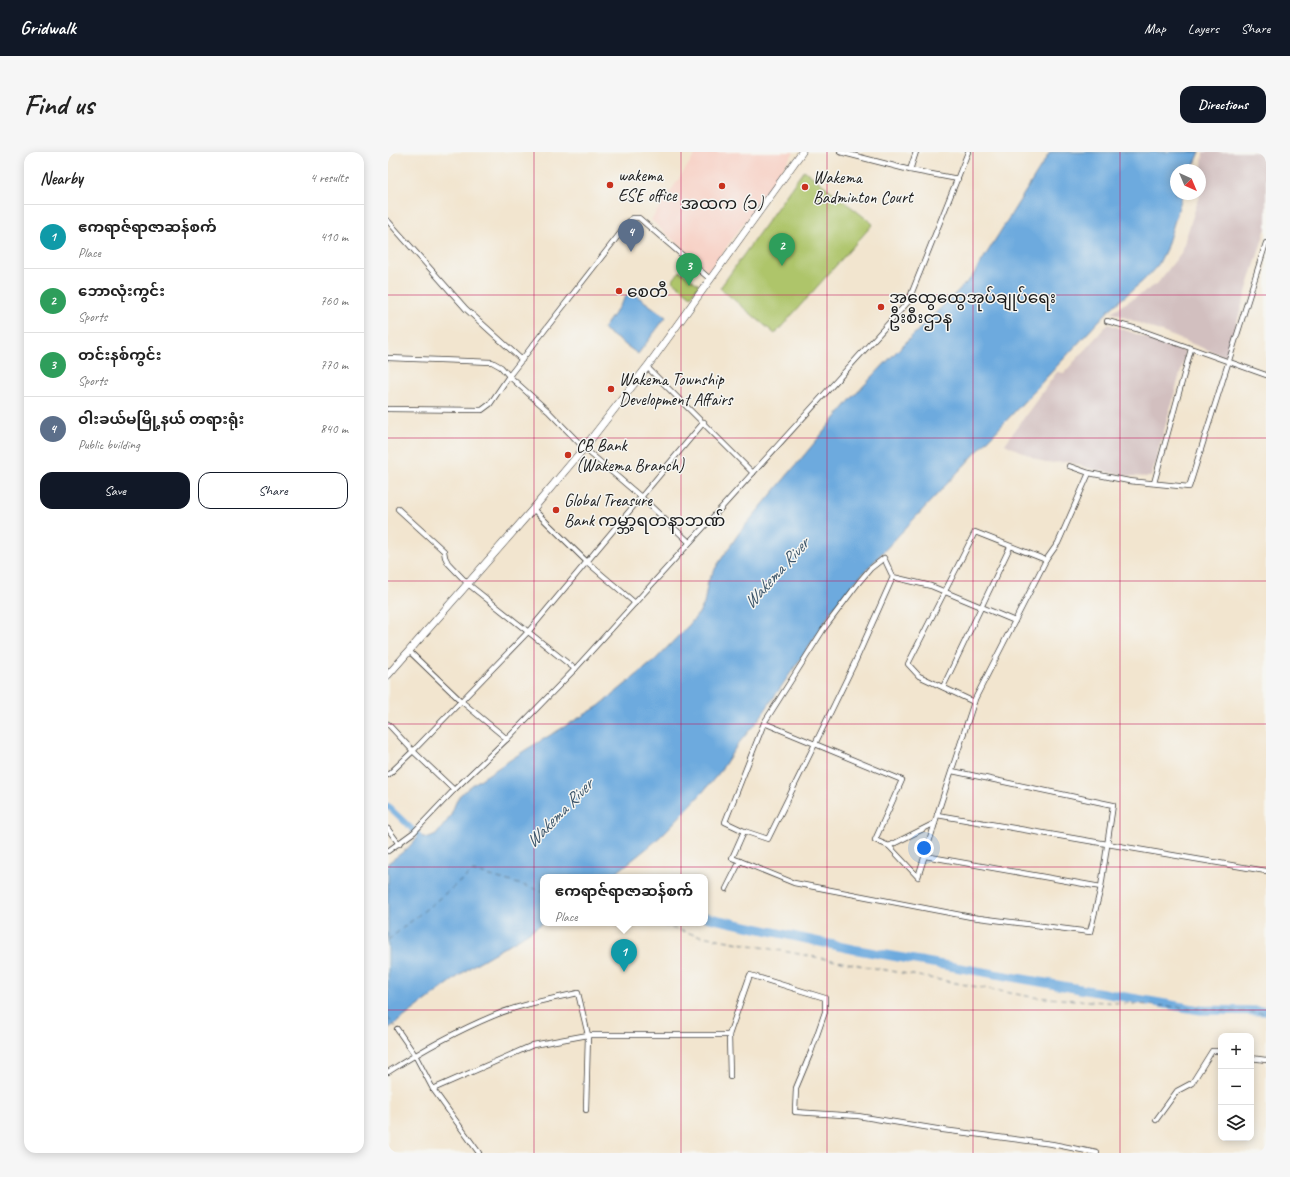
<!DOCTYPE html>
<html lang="en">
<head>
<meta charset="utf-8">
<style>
  :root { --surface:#fff; --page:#f6f6f6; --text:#222; --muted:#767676; --line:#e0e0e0; --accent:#111827 }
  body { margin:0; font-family:Caveat,"Noto Sans Myanmar",sans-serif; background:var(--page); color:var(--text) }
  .controls { position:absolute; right:12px; bottom:12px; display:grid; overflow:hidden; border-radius:8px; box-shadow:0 2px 10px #0003 }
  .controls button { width:36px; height:36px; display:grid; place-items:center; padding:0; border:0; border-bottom:1px solid var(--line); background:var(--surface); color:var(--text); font:20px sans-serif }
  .compass { position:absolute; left:782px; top:12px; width:36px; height:36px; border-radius:50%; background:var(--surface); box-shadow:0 2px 10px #0003; rotate:136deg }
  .you { position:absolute; left:536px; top:696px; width:14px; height:14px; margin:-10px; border:3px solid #fff; border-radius:50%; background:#1a73e8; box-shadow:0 0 0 6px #1a73e833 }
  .badge { display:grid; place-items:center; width:26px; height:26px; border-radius:50%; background:var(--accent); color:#fff; font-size:13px; font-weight:700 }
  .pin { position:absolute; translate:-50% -33px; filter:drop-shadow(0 1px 2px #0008) }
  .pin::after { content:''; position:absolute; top:21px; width:14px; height:12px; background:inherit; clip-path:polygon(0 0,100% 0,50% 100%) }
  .popup { position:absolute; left:152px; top:722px; width:168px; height:52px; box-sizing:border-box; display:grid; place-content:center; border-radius:8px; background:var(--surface); filter:drop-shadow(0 1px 3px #0005); font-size:13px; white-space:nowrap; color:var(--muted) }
  .popup b { font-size:15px; color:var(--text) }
  .popup::after { content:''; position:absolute; left:50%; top:100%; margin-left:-8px; border:8px solid transparent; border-top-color:var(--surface) }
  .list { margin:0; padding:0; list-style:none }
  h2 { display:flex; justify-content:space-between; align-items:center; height:52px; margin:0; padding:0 16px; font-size:17px }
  h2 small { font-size:13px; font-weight:400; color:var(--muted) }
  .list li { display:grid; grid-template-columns:26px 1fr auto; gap:12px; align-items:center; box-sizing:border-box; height:64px; padding:0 16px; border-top:1px solid var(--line) }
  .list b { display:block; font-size:15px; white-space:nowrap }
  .list p { margin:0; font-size:13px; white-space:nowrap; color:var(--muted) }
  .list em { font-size:13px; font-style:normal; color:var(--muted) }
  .actions { display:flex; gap:8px; padding:12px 16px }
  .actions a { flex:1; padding:9px 0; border:1px solid var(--accent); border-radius:12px; text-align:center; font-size:14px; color:var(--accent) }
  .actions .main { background:var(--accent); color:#fff }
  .icon { flex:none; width:22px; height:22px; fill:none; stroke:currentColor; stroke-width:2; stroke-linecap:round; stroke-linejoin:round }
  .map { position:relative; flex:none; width:878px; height:1001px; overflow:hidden; border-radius:12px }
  header { display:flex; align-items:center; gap:24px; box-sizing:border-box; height:56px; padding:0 20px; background:var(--accent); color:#fff }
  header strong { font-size:19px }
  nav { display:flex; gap:22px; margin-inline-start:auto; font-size:14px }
  .intro { display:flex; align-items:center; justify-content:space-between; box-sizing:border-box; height:96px; padding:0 24px }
  h1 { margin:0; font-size:28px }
  .button { padding:10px 18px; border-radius:12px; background:var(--accent); color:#fff; font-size:14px; font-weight:700 }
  main { display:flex; gap:24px; padding:0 24px }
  aside { flex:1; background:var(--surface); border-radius:12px; box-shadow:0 2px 10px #0003 }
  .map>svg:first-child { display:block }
  .built { fill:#f7d1c6 }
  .industrial { fill:#d2bfbf }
  .green { fill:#aec56a; stroke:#657043 }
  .water { fill:#6daade; stroke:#44637d }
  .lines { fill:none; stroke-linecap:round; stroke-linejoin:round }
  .canal { stroke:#6daade; stroke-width:5.5 }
  .river { stroke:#6daade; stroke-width:9 }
  .ferry { stroke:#3c556a; stroke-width:1; stroke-dasharray:5 4; stroke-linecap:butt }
  .street-casing { stroke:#3c3a37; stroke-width:6 }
  .secondary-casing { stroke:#3c3a37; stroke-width:8 }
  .street { stroke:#fff; stroke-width:4.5 }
  .secondary { stroke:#fff; stroke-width:7 }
  .grid { fill:none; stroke:#c2185b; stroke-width:1; stroke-opacity:0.55 }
  .poi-dot { fill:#c8321e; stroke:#f6f6f2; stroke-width:1.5 }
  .labels { text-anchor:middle; stroke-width:3; stroke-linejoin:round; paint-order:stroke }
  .poi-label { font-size:17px; fill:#1c1c1c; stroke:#f6f6f2; text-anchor:start }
  .water-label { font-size:18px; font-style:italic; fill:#3c556a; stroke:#f6f6f2 }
</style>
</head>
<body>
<header>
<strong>Gridwalk</strong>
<nav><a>Map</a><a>Layers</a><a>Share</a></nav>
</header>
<div class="intro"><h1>Find us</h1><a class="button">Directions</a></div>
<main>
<aside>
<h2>Nearby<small>4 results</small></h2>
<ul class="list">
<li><span class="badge" style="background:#0f9aa8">1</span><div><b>ဧကရာဇ်ရာဇာဆန်စက်</b><p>Place</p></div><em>410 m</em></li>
<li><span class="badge" style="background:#2e9e5b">2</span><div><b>ဘောလုံးကွင်း</b><p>Sports</p></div><em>760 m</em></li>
<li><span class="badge" style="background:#2e9e5b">3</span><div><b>တင်းနစ်ကွင်း</b><p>Sports</p></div><em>770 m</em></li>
<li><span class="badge" style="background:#5c6f8a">4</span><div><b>ဝါးခယ်မမြို့နယ် တရားရုံး</b><p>Public building</p></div><em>840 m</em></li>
</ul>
<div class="actions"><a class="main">Save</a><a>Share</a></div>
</aside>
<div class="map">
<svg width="878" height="1001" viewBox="0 0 878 1001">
  <rect width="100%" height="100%" fill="#f6f6f2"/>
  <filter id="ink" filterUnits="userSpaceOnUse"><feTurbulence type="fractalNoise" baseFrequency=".025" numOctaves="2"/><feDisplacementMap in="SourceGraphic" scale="8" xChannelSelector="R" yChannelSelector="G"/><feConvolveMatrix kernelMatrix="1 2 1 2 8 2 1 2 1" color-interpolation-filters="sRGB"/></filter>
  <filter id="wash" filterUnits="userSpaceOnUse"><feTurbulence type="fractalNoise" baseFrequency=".012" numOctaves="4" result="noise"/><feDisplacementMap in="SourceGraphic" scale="16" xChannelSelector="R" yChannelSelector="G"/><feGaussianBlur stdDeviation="0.9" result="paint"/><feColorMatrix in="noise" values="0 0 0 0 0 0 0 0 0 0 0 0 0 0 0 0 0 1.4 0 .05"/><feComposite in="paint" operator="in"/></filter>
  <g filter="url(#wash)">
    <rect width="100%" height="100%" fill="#f2e5cf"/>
    <polygon class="built" points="309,0 406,0 321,120 263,68"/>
    <g class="industrial">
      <polygon points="815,0 878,0 878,76 838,205 723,160 769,132 793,101 812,42"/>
      <polygon points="720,172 798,200 763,325 740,324 708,318 680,310 657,311 617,292 669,220 676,221"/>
    </g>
    <g class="green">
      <polygon points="416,18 485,72 387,182 332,136"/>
      <polygon points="292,119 311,133 303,144 284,129"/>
    </g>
    <g class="water">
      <polygon points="662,0 812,0 804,18 788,18 788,42 795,42 778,97 770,113 755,129 722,157 630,256 465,432 445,456 428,484 371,567 350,592 331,621 313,642 277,680 263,693 223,725 155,725 155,771 132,786 84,814 0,877 0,711 19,697 31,684 41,686 48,683 62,665 68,650 72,643 84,633 139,597 211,554 267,508 302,472 311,461 316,452 320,429 330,412 351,381 464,246 508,200 584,125"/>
      <polygon points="242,139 278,165 250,202 215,177"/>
    </g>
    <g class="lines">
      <g class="canal">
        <polyline points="0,654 25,678"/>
        <polyline points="28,680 31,684"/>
      </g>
      <polyline class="river" points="317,765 464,797 812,858 878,859"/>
      <g class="ferry">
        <polyline points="266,771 308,783 644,845 878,861"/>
        <polyline points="0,788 85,719 155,739"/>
        <polyline points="0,866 8,875"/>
      </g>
    </g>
  </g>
  <g filter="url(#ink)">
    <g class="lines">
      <g class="street-casing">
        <g id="street">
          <polyline points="452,0 522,18 570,27"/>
          <polyline points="522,18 528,0"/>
          <polyline points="0,69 78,157 134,208"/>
          <polyline points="719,169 749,177 878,223"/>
          <polyline points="0,206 104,210 113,215 121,224 244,66 251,66 322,127"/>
          <polyline points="259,215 365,321"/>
          <polyline points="0,257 94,258 102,252 121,224 160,259 196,296 253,345 301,390"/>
          <polyline points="681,314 701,321 741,329 801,335 878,91"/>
          <polyline points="766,331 803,197"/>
          <polyline points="10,357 56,399 57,405 60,411 80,432 187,517"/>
          <polyline points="145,357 199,410 247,451"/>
          <polyline points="505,425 467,510 427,592 514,628 487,688 501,694 547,671"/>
          <polyline points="21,499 73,549 119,587"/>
          <polyline points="555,535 622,395"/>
          <polyline points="586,550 531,524 520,512 587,380 658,408"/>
          <polyline points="376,571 427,592 380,687 356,679 337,670 376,571 435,478 471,430 482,417 496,406 505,425 543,434 627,469"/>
          <polyline points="0,572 25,599 66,638"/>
          <polyline points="0,623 25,599 140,480 316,270"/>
          <polyline points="549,663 878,719"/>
          <polyline points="0,677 11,692"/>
          <polyline points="501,694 530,725 547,671 549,663 587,547 658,408 670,391 701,321"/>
          <polyline points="0,699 26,680 66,638 119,587 187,517 520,150 580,0"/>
          <polyline points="537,704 713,735"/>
          <polyline points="352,709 344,706 356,679"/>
          <polyline points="338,737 352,709 406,731 583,765 702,780 713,735 725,653 564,619"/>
          <polyline points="9,877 27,903 45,937 91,1001"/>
          <polyline points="341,883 342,925"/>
          <polyline points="863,906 878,908"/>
          <path d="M0,920c33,-21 69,-41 105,-56 25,-11 58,-17 85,-23l10,42 -55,10 -100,44"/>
          <polyline points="198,958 200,883 341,883 362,823 437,846 437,860 423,900 408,936 407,960 470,964 555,978 664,992 709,1001"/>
          <polyline points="768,968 789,939 804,931 824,899 833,899"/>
        </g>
      </g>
      <g class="secondary-casing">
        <polyline id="secondary" points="0,523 145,357 196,296 259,215 414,0"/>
      </g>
      <use href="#street" class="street"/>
      <use href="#secondary" class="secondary"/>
    </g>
  </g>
  <path class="grid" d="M146,0v1001M293,0v1001M439,0v1001M585,0v1001M732,0v1001M0,143h878M0,286h878M0,429h878M0,572h878M0,715h878M0,858h878"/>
  <g class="poi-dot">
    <circle cx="222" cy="33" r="4"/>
    <circle cx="334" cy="34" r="4"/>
    <circle cx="417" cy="35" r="4"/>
    <circle cx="231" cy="139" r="4"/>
    <circle cx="493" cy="155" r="4"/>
    <circle cx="223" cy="237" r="4"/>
    <circle cx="180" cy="303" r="4"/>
    <circle cx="168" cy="358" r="4"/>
  </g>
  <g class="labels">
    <g class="poi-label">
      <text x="230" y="29">wakema<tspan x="230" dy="20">ESE office</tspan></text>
      <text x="425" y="31">Wakema<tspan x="425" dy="20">Badminton Court</tspan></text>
      <text x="334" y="57" text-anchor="middle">အထက (၁)</text>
      <text x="239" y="145">စေတီ</text>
      <text x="501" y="151">အထွေထွေအုပ်ချုပ်ရေး<tspan x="501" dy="20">ဦးစီးဌာန</tspan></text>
      <text x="231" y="233">Wakema Township<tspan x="231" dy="20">Development Affairs</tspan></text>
      <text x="188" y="299">CB Bank<tspan x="188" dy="20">(Wakema Branch)</tspan></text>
      <text x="176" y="354">Global Treasure<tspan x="176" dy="20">Bank ကမ္ဘာ့ရတနာဘဏ်</tspan></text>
    </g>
    <g class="water-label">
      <text transform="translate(388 421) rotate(-48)" y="6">Wakema River</text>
      <text transform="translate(171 661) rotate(-46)" y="6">Wakema River</text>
    </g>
  </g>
</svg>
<div class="controls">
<button>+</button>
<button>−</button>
<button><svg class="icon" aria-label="layers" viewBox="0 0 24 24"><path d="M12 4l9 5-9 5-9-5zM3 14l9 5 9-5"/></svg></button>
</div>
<svg class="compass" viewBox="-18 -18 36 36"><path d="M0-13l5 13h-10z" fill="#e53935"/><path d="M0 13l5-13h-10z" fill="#767676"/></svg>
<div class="you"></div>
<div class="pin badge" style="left:236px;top:820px;background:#0f9aa8">1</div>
<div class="popup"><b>ဧကရာဇ်ရာဇာဆန်စက်</b>Place</div>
<div class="pin badge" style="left:394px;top:114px;background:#2e9e5b">2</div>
<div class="pin badge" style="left:301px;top:134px;background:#2e9e5b">3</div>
<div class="pin badge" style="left:243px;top:100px;background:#5c6f8a">4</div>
</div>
</main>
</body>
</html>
